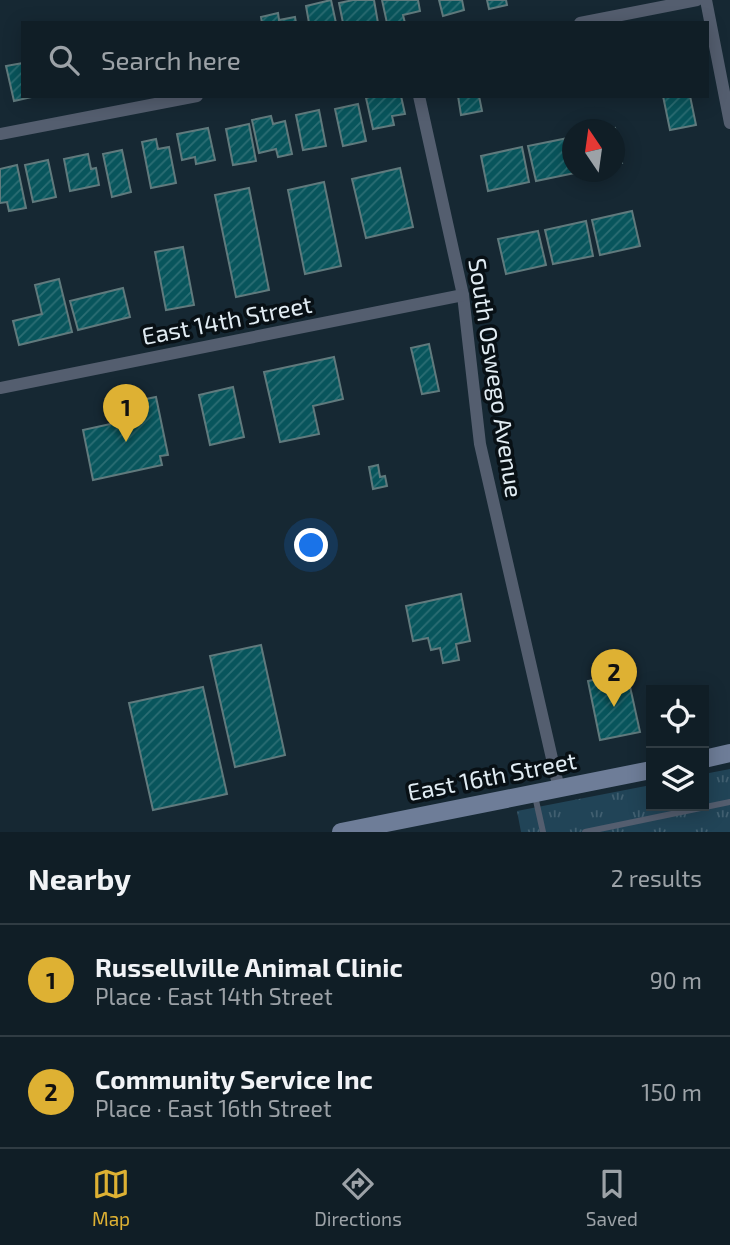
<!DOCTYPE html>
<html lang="en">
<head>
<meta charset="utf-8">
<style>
  :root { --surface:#101e26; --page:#1e2b32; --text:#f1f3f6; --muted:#9ca2a7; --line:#303c43; --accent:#deb133 }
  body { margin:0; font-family:"Exo 2",sans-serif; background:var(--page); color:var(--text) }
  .controls { position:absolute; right:21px; bottom:21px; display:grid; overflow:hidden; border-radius:0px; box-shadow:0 4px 18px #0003 }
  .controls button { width:63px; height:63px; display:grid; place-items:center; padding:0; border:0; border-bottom:2px solid var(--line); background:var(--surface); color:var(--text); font:35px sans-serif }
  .compass { position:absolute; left:562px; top:119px; width:63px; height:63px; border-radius:50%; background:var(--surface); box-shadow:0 4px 18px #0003; rotate:347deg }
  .you { position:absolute; left:312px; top:546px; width:24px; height:24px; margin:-18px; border:5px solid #fff; border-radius:50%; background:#1a73e8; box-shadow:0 0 0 10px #1a73e833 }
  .badge { display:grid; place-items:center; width:46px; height:46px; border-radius:50%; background:var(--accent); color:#111; font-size:23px; font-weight:700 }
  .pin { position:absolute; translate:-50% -58px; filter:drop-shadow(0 2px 4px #0008) }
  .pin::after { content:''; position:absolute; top:37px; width:24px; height:21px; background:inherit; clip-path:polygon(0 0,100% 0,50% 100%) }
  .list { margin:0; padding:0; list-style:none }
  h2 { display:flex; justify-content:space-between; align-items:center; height:91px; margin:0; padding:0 28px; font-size:30px }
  h2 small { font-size:23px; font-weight:400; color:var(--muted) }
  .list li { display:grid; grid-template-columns:46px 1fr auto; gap:21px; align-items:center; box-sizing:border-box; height:112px; padding:0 28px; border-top:2px solid var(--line) }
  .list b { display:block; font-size:26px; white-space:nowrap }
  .list p { margin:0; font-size:23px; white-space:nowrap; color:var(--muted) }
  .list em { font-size:23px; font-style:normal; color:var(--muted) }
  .icon { flex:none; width:38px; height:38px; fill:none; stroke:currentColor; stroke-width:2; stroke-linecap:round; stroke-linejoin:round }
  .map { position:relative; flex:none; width:730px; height:832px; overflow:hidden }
  .search { position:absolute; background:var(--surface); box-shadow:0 4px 18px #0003; left:21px; right:21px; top:21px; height:77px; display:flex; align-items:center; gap:18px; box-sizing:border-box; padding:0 24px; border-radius:0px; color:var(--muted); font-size:26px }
  .sheet { height:315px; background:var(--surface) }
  nav { display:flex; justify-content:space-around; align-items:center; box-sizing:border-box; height:98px; border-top:2px solid var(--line); background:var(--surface); font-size:19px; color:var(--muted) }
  nav a { display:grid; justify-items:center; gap:4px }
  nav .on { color:var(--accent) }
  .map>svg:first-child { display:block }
  .grass { fill:url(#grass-tufts) }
  .building { fill:url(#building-hatch); stroke:#607a7d; stroke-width:2 }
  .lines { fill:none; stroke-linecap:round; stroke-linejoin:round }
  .lane { stroke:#545e6f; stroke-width:6 }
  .street { stroke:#545e6f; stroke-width:12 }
  .secondary { stroke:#6e7d98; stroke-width:18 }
  .labels { text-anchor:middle; stroke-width:7; stroke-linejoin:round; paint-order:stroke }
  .street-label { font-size:24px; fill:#e1ecf3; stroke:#081015 }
</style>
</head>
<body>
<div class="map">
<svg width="730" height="832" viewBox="0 0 730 832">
  <defs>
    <pattern id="grass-tufts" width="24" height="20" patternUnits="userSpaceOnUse" patternTransform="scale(1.75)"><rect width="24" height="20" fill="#214457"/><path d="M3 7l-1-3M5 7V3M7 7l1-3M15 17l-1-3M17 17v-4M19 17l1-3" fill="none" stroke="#415f70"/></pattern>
    <pattern id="building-hatch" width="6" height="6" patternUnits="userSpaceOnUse" patternTransform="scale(1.75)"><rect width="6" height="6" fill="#08555c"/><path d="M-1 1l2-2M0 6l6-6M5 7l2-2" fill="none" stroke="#2c6e74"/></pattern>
  </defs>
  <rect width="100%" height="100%" fill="#162833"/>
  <polygon class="grass" points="730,769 730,832 521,832 517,811 651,785 651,806 704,806 704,774"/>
  <g class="building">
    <polygon points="331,0 336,23 309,23 306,6"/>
    <polygon points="353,0 374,0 378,23 343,23 339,3"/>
    <polygon points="382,0 418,0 420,11 403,15 405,23 387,23"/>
    <polygon points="439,0 462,0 464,10 443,16"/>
    <polygon points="487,0 506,0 507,5 489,9"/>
    <polygon points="278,13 279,20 295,17 296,23 262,23 261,17"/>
    <polygon points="23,63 23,96 36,96 14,101 6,66"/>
    <polygon points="373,96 401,96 405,114 392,116 394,125 373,129 366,98"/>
    <polygon points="458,96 479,96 482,111 461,115"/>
    <polygon points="663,96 690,96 696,125 670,130"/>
    <polygon points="358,104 366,141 343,146 335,109"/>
    <polygon points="319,110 326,146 303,150 296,115"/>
    <polygon points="271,116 273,124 285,121 292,154 278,157 276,149 259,153 252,120"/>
    <polygon points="249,124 256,161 233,165 226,129"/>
    <polygon points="208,128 215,160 196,164 195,157 182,160 177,134"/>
    <polygon points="615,128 622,163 614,164 614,130 609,130"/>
    <polygon points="568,138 575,173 536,181 528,146"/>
    <polygon points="156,139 158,149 169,147 176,183 151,188 142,142"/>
    <polygon points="522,147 529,182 488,191 481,156"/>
    <polygon points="122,150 131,192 112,197 103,154"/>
    <polygon points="88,154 91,169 96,168 99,185 70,191 64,159"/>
    <polygon points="48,160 56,197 33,202 25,165"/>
    <polygon points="17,165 26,208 9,211 7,202 0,203 0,169"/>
    <polygon points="400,168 413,227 366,238 352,179"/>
    <polygon points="324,182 341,266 305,274 288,190"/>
    <polygon points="249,188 269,290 236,297 215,195"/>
    <polygon points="632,211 640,246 600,255 592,220"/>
    <polygon points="586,221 593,256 553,264 545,230"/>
    <polygon points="538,231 546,265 506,274 498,239"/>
    <polygon points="183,247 194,305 166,310 155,252"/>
    <polygon points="59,279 72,332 19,345 13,321 42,314 35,285"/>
    <polygon points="123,288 130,317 78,330 70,301"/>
    <polygon points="429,344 439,391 422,394 411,348"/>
    <polygon points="334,357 343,399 313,406 319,434 280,442 264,372"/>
    <polygon points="233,387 244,437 210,445 199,395"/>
    <polygon points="156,397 168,455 160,456 162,465 93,480 83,430 115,423 111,406"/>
    <polygon points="378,465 380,477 385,476 387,486 373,489 369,467"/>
    <polygon points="461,594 470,641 456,644 459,660 443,663 440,648 431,650 428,638 413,641 406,606"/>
    <polygon points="261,645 285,755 235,767 210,656"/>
    <polygon points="627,673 640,732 600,740 588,681"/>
    <polygon points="203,687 227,794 153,810 129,703"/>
  </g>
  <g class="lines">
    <g class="lane">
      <polyline points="535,796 543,832"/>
      <polyline points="585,832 730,802"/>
    </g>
    <g class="street">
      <polyline points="706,0 730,123"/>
      <polyline points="580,23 697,0"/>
      <polyline points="419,96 463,295 480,444 559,789"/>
      <polyline points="0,134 197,96"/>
      <polyline points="0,388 463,295"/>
    </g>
    <g class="secondary">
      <polyline points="704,759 730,753"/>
      <polyline points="341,832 651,770"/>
    </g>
  </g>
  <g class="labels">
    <g class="street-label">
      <text transform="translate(227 321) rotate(-11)" y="8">East 14th Street</text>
      <text transform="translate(495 378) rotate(81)" y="8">South Oswego Avenue</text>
      <text transform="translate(492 777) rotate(-11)" y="8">East 16th Street</text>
    </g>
  </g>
</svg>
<div class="controls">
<button><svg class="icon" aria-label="locate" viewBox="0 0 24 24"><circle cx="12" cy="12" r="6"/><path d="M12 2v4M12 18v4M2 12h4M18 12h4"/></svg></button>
<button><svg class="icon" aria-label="layers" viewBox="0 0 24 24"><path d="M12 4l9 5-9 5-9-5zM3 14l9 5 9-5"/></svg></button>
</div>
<svg class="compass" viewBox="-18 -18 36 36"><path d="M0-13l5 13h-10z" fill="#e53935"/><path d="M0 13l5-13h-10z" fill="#9ca2a7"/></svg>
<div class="you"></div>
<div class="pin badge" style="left:126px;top:442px">1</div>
<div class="pin badge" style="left:614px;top:707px">2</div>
<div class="search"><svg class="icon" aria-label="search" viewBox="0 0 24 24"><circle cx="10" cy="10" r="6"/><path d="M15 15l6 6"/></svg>Search here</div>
</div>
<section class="sheet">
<h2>Nearby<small>2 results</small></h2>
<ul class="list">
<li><span class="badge">1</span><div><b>Russellville Animal Clinic</b><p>Place · East 14th Street</p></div><em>90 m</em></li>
<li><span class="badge">2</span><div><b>Community Service Inc</b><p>Place · East 16th Street</p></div><em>150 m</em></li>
</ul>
</section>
<nav>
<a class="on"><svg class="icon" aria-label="map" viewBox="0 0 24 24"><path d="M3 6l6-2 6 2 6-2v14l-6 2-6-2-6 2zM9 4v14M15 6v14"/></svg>Map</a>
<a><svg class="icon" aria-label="directions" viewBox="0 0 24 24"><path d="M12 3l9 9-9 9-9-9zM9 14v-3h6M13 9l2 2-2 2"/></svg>Directions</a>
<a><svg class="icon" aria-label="saved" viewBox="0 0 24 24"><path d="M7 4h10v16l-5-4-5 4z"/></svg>Saved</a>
</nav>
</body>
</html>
